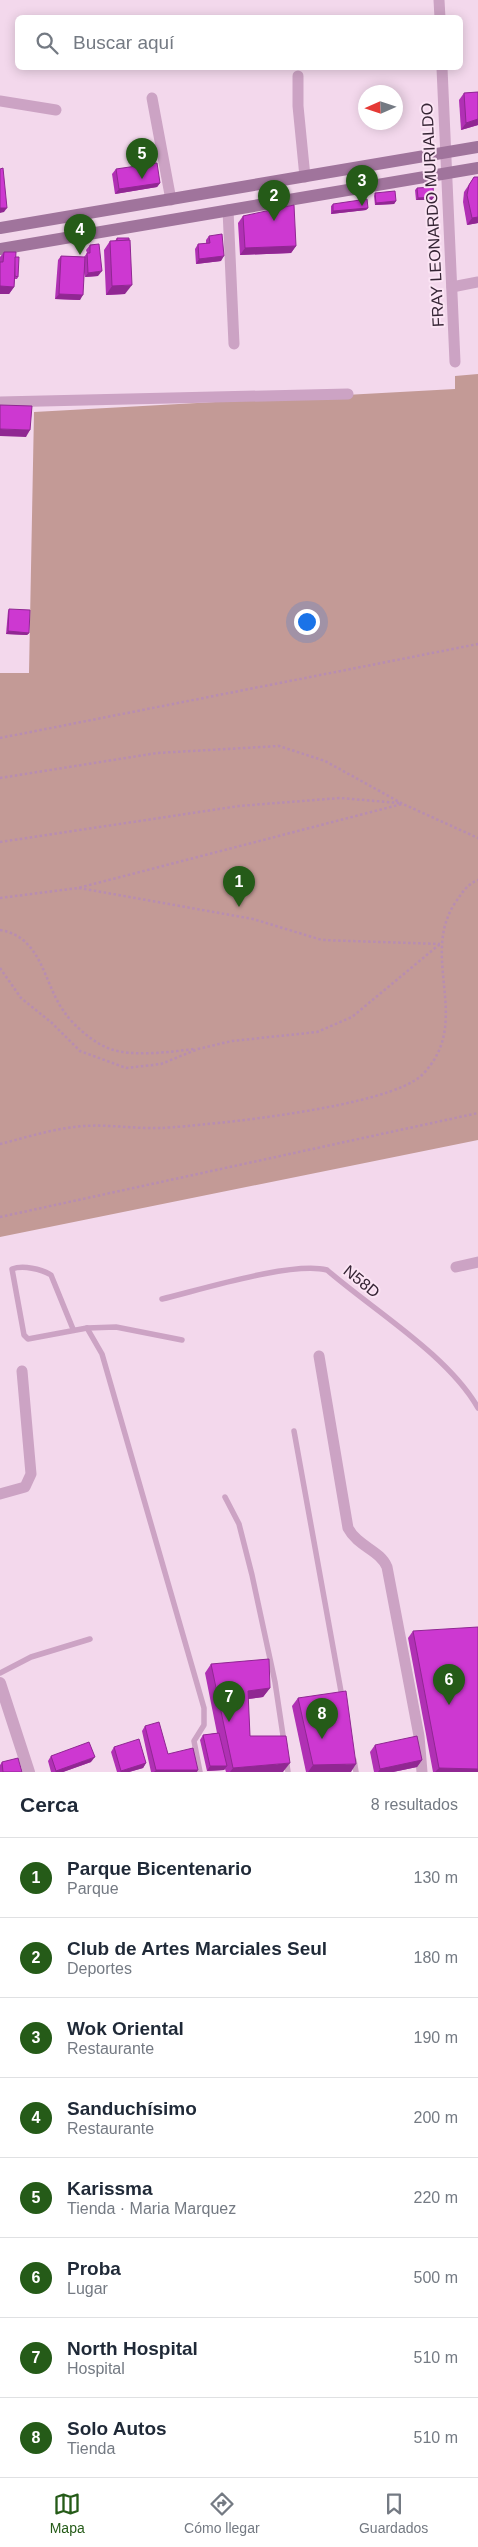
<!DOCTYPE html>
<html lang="es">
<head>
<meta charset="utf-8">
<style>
  :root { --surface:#fff; --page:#f2f2f3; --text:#1f2937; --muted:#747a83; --line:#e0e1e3; --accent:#255b18 }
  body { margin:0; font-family:Helvetica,sans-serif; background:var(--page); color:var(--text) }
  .compass { position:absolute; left:358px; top:85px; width:45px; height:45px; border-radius:50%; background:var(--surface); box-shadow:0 2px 12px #0003; rotate:267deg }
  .you { position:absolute; left:306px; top:621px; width:18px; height:18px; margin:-12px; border:4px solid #fff; border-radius:50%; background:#1a73e8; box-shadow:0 0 0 8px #1a73e833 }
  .badge { display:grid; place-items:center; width:32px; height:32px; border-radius:50%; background:var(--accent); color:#fff; font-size:16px; font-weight:700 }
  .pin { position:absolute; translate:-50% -41px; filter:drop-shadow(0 1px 2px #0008) }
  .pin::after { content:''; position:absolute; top:26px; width:18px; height:15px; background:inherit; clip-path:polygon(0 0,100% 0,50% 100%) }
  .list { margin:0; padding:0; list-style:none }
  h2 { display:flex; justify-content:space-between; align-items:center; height:65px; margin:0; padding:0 20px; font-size:21px }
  h2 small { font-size:16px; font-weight:400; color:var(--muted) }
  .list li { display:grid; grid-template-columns:32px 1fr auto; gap:15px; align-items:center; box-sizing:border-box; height:80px; padding:0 20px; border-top:1px solid var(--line) }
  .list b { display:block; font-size:19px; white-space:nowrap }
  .list p { margin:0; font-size:16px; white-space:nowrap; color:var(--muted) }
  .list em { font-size:16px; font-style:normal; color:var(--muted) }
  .icon { flex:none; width:28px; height:28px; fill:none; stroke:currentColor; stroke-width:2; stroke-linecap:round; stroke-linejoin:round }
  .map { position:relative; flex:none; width:478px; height:1772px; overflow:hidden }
  .search { position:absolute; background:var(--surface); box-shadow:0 2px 12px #0003; left:15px; right:15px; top:15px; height:55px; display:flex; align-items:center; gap:12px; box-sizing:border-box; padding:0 18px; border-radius:8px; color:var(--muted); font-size:19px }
  .sheet { height:705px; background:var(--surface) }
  nav { display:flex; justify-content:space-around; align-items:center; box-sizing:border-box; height:70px; border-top:1px solid var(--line); background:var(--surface); font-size:14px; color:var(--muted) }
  nav a { display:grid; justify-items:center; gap:2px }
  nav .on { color:var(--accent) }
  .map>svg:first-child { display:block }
  .green { fill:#c39a96 }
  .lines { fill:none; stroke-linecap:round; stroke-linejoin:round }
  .path { stroke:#b88db1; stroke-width:2.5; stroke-dasharray:2.5 2.5; stroke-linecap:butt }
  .service { stroke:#cca3c4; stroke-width:5.5 }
  .minor { stroke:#cca3c4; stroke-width:11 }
  .tertiary { stroke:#cca3c4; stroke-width:12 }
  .secondary { stroke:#a0749c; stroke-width:12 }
  .wall { fill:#b030b4 }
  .shaded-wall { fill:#902792 }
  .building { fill:#cd38d1; stroke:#902792 }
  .labels { text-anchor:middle; stroke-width:4; stroke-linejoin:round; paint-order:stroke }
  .street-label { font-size:16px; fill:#362535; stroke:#fbe4f4 }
</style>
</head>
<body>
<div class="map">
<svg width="478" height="1772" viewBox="0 0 478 1772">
  <rect width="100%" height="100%" fill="#f3d8ec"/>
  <polygon class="green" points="478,374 478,1140 0,1237 0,673 29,673 34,412 455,389 455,376"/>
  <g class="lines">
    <g class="path">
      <polyline points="0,738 478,644"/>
      <polyline points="0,778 157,753 279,746 325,761 403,804 478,838"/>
      <polyline points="0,842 239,806 340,798 399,803"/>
      <polyline points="79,888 253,919 322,940 440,944"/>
      <polyline points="0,898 78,888 402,804"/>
      <path d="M0,930c43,7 43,54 65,83 10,14 29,30 45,36 23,8 60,3 84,0"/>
      <polyline points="0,968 21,998 52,1023 80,1051 126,1068 161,1064 198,1049 232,1041 317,1032 352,1017 440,944"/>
      <path d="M0,1144c24,-6 49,-14 74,-17 28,-4 58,2 87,1 51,-3 228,-21 261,-53 52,-52 -3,-117 33,-172 7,-10 11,-18 23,-23"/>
      <polyline points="0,1217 478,1113"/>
    </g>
    <g class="service">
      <path d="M162,1299c38,-9 130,-38 165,-29 46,40 121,85 151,138"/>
      <polyline points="87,1328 102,1354 204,1708 204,1725 194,1741 200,1772"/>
      <path d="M73,1329l-22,-54c-10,-6 -28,-10 -39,-6l12,66 4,4 59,-11 29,-1 66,13"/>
      <polyline points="294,1431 342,1697"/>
      <polyline points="225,1497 239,1524 252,1575 275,1682 284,1742"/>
      <polyline points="0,1673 31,1657 90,1639"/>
      <polyline points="286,1758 288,1772"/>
      <polyline points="354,1760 356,1772"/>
    </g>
    <g class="minor">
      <polyline points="439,0 440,18"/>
      <polyline points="442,68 455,362"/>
      <polyline points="298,76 298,106 305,177"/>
      <polyline points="152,98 171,200"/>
      <polyline points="0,101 56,110"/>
      <polyline points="228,210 234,344"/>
      <polyline points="452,287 478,282"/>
      <polyline points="0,402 348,394"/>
      <polyline points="456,1267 478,1262"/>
      <path d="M319,1356l29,172c10,19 32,22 39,39l32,169 3,36"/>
      <polyline points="0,1494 25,1487 31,1474 22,1371"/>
    </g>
    <polyline class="tertiary" points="0,1683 29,1772"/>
    <g class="secondary">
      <polyline points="0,228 478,147"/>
      <polyline points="0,249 478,168"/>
    </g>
  </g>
  <g class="wall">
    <polygon points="478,92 478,125 461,130 459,100 464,93"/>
    <polygon points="116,169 160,183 157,187 115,194 112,174"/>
    <polygon points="474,177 478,177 478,223 467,225 463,202 464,192"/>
    <polygon points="417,188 432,200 416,200 415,190"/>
    <polygon points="375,193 396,201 394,204 375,205 374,196"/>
    <polygon points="333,204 368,208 366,210 331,214 331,206"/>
    <polygon points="243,216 296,246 291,253 240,255 238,223"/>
    <polygon points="209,236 221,261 196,264 195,249 198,244 206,244 206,240"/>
    <polygon points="117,238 125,294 106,295 104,250 110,241 115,241"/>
    <polygon points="90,245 98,276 85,277 85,272 80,300 55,299 58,260 61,256 84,257 87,253 86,250"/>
    <polygon points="4,252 15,257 18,277 17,279 15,279 14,287 9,294 0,294 0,257"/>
    <polygon points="9,609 29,633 27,635 6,634 8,611"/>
    <polygon points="413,1631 478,1772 433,1772 408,1638"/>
    <polygon points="211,1664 270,1688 263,1697 248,1699 250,1736 283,1772 226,1772 225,1769 224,1770 207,1771 200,1740 203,1735 217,1733 205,1673"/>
    <polygon points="298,1698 351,1772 306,1772 292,1706"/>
    <polygon points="145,1726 168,1754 197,1772 151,1772 142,1731"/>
    <polygon points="375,1745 422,1760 417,1767 393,1772 374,1772 370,1752"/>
    <polygon points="114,1747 146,1763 143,1768 129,1772 117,1772 111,1752"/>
    <polygon points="51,1756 91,1762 63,1772 51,1772 48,1761"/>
    <polygon points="2,1762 22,1772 0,1772 0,1765"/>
  </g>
  <g class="shaded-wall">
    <polygon points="478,119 478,125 461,130 466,123"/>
    <polygon points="160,183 157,187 115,194 119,189"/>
    <polygon points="434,197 432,200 416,200 418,198"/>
    <polygon points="396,201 394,204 375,205 376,203"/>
    <polygon points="0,208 7,208 4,212 0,213"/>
    <polygon points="368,208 366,210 331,214 333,211"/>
    <polygon points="478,217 478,223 467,225 472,218"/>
    <polygon points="296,246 291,253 240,255 245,248"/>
    <polygon points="224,256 221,261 196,264 199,259"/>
    <polygon points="102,271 98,276 85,277 88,273"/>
    <polygon points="132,285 125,294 106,295 112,286"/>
    <polygon points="0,286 14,287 9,294 0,294"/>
    <polygon points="59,294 83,295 80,300 55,299"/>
    <polygon points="0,429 30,430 26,437 0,436"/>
    <polygon points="8,631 29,633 27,635 6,634"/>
    <polygon points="270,1688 263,1697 241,1700 248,1691"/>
    <polygon points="95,1757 91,1762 63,1772 55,1772 56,1771"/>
    <polygon points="422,1760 417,1767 393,1772 378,1772 380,1769"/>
    <polygon points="146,1763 143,1768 129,1772 120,1772 121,1771"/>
    <polygon points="290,1763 283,1772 230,1772 233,1768"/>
    <polygon points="356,1764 351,1772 308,1772 313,1765"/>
    <polygon points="210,1766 227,1766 224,1770 207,1771"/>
    <polygon points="439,1768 478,1769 478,1772 435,1772"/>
    <polygon points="156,1770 198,1770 197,1772 154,1772"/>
  </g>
  <g class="building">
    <polygon points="478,92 478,119 466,123 464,93"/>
    <polygon points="157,163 160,183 119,189 116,169"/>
    <polygon points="3,168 7,208 0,208 0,169"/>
    <polygon points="474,177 478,177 478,217 472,218 467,195 469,185"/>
    <polygon points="433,187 434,197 418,198 417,188"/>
    <polygon points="395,191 396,201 376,203 375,193"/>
    <polygon points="367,199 368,208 333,211 333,204"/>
    <polygon points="294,205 296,246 245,248 243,216"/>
    <polygon points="222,234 224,256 199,259 198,244 210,243 209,236"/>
    <polygon points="117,238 129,238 129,240 117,241"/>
    <polygon points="130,240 132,285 112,286 110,241"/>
    <polygon points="99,244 102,271 88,273 87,253 90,253 90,245"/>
    <polygon points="4,252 16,252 14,287 0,286 0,262 3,262"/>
    <polygon points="61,256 85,257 83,295 59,294"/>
    <polygon points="15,257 19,257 18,277 15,276"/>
    <polygon points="0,405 32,406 30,430 0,429"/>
    <polygon points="9,609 30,610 29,633 8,631"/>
    <polygon points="478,1627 478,1769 439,1768 413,1631"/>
    <polygon points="269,1659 270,1688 248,1691 250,1736 286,1736 290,1763 233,1768 211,1664"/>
    <polygon points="346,1691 356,1764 313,1765 298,1698"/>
    <polygon points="159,1722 168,1754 193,1748 198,1770 156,1770 145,1726"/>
    <polygon points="219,1733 227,1766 210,1766 203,1735"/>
    <polygon points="417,1736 422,1760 380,1769 375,1745"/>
    <polygon points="139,1739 146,1763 121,1771 114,1747"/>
    <polygon points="89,1742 95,1757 56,1771 51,1756"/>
    <polygon points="18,1758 22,1772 3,1772 2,1762"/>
  </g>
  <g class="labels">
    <g class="street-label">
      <text transform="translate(432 215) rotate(-93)" y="6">FRAY LEONARDO MURIALDO</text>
      <text transform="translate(362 1281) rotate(39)" y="6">N58D</text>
    </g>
  </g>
</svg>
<svg class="compass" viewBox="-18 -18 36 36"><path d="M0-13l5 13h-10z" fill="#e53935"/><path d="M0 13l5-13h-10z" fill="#747a83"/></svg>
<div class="you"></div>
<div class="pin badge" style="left:239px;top:907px">1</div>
<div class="pin badge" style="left:274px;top:221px">2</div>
<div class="pin badge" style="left:362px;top:206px">3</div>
<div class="pin badge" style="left:80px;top:255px">4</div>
<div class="pin badge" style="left:142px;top:179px">5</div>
<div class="pin badge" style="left:449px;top:1705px">6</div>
<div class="pin badge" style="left:229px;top:1722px">7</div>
<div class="pin badge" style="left:322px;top:1739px">8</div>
<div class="search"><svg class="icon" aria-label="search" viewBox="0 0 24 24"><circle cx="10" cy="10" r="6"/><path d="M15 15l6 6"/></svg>Buscar aquí</div>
</div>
<section class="sheet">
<h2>Cerca<small>8 resultados</small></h2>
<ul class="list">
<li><span class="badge">1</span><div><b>Parque Bicentenario</b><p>Parque</p></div><em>130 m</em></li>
<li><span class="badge">2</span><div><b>Club de Artes Marciales Seul</b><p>Deportes</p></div><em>180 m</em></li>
<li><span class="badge">3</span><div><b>Wok Oriental</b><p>Restaurante</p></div><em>190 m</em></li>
<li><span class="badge">4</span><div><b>Sanduchísimo</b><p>Restaurante</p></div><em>200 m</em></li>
<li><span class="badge">5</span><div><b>Karissma</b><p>Tienda · Maria Marquez</p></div><em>220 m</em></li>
<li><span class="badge">6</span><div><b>Proba</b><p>Lugar</p></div><em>500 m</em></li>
<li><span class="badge">7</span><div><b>North Hospital</b><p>Hospital</p></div><em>510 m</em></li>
<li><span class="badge">8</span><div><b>Solo Autos</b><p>Tienda</p></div><em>510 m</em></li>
</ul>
</section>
<nav>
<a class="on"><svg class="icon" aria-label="map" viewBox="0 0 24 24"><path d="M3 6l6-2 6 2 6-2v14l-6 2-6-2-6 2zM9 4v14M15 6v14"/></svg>Mapa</a>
<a><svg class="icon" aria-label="directions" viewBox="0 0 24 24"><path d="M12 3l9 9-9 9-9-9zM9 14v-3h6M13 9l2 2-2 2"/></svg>Cómo llegar</a>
<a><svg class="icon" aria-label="saved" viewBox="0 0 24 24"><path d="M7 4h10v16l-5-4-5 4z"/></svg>Guardados</a>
</nav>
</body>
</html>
